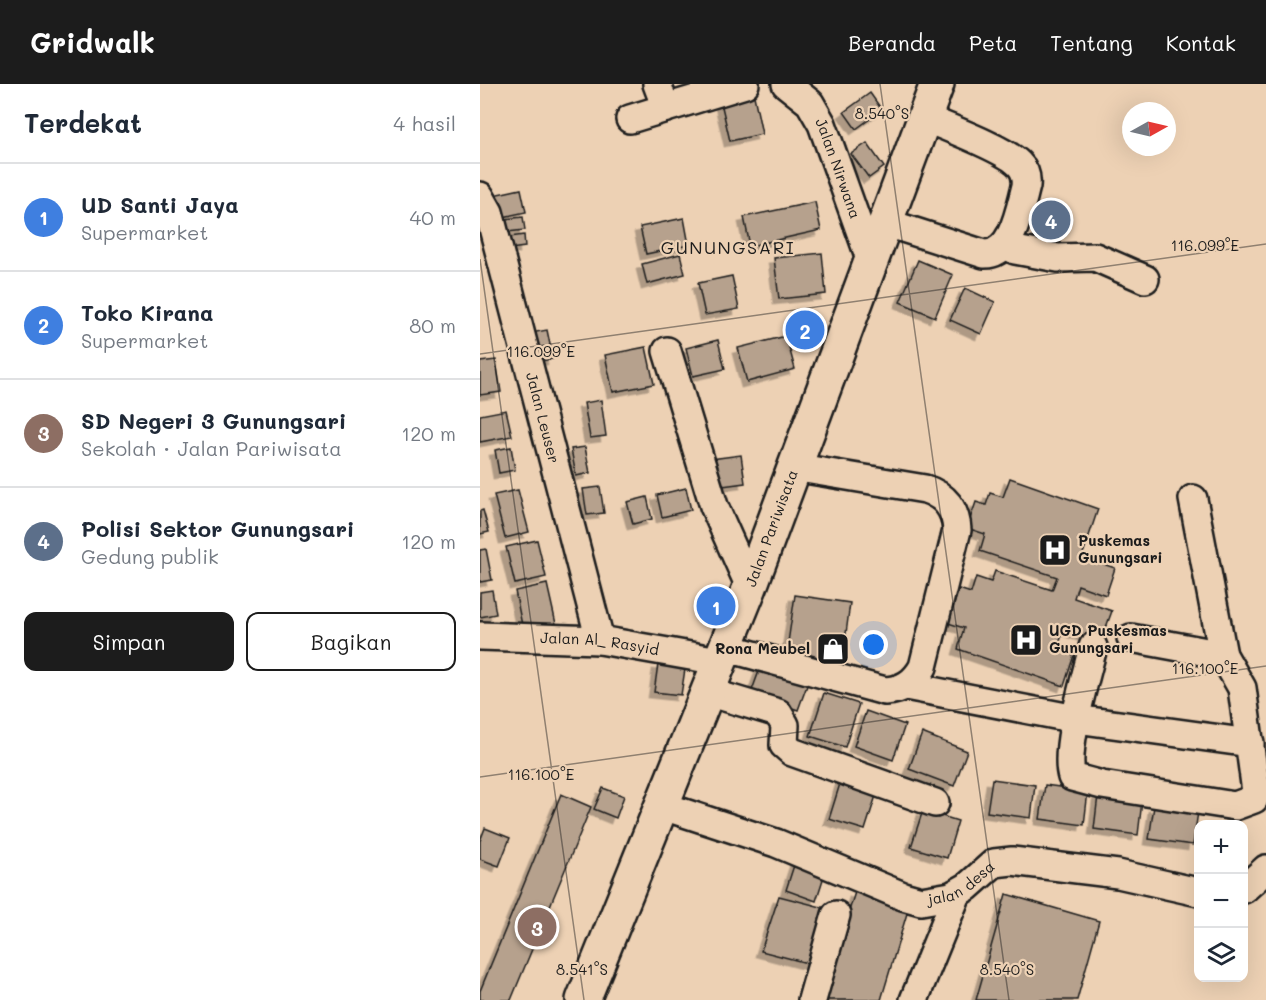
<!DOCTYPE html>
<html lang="id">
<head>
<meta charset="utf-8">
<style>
  :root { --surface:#fff; --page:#f2f2f3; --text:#1f2937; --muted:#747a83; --line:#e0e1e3; --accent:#1c1c1c }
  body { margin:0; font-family:Mali,sans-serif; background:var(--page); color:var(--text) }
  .controls { position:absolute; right:18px; bottom:18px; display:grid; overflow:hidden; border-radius:12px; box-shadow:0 6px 24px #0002 }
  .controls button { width:54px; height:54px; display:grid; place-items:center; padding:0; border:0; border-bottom:2px solid var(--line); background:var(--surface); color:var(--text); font:30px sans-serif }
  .compass { position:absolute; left:642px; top:18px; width:54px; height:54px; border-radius:50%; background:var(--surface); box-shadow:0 6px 24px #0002; rotate:82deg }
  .you { position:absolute; left:394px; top:561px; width:21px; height:21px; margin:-15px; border:4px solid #fff; border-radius:50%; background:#1a73e8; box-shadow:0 0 0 9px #1a73e833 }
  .badge { display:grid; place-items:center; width:39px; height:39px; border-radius:50%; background:var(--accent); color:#fff; font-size:20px; font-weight:700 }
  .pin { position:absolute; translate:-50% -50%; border:3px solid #fff; box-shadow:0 2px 6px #0006 }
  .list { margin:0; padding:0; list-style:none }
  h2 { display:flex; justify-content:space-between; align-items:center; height:78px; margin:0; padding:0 24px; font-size:26px }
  h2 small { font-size:20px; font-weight:400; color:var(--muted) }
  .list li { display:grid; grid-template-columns:39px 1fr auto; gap:18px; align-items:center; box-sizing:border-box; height:108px; padding:0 24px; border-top:2px solid var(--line) }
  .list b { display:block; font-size:22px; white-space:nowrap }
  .list p { margin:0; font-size:20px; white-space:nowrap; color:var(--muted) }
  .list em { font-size:20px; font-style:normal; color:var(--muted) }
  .actions { display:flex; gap:12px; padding:18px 24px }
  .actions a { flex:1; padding:14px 0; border:2px solid var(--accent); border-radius:12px; text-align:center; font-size:21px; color:var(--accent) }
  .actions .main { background:var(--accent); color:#fff }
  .icon { flex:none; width:33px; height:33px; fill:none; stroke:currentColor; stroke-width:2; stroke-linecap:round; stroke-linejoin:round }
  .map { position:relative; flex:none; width:786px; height:916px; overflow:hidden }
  header { display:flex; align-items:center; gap:36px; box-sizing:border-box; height:84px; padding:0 30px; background:var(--accent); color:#fff }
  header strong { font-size:28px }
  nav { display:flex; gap:33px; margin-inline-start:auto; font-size:21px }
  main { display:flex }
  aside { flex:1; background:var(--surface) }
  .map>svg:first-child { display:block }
  .building { fill:#b6a18d; stroke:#1c1c1c; stroke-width:1.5; filter:url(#shadow) }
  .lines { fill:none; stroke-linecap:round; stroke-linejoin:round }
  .minor-casing { stroke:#1c1c1c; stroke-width:32 }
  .major-casing { stroke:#1c1c1c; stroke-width:38 }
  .minor { stroke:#edd1b4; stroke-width:27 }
  .major { stroke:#edd1b4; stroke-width:33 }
  .ticks { fill:none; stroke:#1c1c1c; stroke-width:1.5; stroke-opacity:0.45 }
  .labels { text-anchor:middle; stroke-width:4.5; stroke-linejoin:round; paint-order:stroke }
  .street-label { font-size:15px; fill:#1c1c1c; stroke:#edd1b4 }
  .poi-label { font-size:15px; font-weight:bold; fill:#1c1c1c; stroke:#edd1b4; text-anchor:start }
  .quarter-label { font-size:18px; letter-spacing:1.5px; fill:#1c1c1c; stroke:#edd1b4 }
  .ticks-label { font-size:15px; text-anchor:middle; fill:#1c1c1c; stroke:#edd1b4; stroke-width:4.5; stroke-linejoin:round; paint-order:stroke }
</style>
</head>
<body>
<header>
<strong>Gridwalk</strong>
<nav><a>Beranda</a><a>Peta</a><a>Tentang</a><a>Kontak</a></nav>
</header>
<main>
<aside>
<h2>Terdekat<small>4 hasil</small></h2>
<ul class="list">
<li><span class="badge" style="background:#3f7fe0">1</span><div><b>UD Santi Jaya</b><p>Supermarket</p></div><em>40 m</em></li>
<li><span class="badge" style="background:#3f7fe0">2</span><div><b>Toko Kirana</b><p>Supermarket</p></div><em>80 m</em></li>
<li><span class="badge" style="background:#8d6e63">3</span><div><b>SD Negeri 3 Gunungsari</b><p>Sekolah · Jalan Pariwisata</p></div><em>120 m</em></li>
<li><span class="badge" style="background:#5c6f8a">4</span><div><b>Polisi Sektor Gunungsari</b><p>Gedung publik</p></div><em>120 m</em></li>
</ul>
<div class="actions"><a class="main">Simpan</a><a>Bagikan</a></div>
</aside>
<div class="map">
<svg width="786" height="916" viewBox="0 0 786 916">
  <defs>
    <filter id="shadow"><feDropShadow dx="-5.5" dy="5.5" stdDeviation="0" flood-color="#0004"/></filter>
  </defs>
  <rect width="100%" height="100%" fill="#edd1b4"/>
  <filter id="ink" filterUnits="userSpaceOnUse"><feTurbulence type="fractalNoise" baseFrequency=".0167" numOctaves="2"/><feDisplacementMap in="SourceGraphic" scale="12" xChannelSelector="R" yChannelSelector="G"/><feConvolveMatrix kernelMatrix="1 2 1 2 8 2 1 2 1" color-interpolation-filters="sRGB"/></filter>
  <g filter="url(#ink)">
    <g class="building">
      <polygon points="273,7 282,50 250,57 240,14"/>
      <polygon points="390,9 402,26 376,45 364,28"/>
      <polygon points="387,59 404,83 389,94 371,70"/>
      <polygon points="41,105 46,128 18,134 13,111"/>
      <polygon points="335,118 341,146 270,162 264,133"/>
      <polygon points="43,133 45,146 27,148 25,135"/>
      <polygon points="204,134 209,161 166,170 160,143"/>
      <polygon points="44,151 45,163 30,165 30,153"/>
      <polygon points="342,169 346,210 299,215 294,174"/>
      <polygon points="200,170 205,190 167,200 162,180"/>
      <polygon points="438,176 473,191 455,233 420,218"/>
      <polygon points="252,192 259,225 225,231 218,199"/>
      <polygon points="485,204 515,218 501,250 470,236"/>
      <polygon points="67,246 73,275 50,279 45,250"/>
      <polygon points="306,252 315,285 267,298 258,264"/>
      <polygon points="238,256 245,285 213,292 206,264"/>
      <polygon points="166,263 174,300 133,308 125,271"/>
      <polygon points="16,276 21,308 0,311 0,278"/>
      <polygon points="121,316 126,352 110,354 104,319"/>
      <polygon points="26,326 32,352 0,358 0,331"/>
      <polygon points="31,363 35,386 19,389 15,366"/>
      <polygon points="105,363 110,389 96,392 91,365"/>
      <polygon points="261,371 265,399 235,403 231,375"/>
      <polygon points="530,394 618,425 602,473 635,484 626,511 598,501 594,514 632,527 621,557 584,545 577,566 594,571 584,602 478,565 484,544 468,539 479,505 491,509 496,493 511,498 515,487 572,506 577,493 500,467 505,450 487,444 496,418 506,421 510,409 523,413"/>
      <polygon points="120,403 124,429 107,431 103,405"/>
      <polygon points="206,404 211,426 182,433 177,411"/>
      <polygon points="38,406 49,448 25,454 14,411"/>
      <polygon points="167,413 172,435 153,440 147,418"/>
      <polygon points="3,426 9,448 0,450 0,427"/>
      <polygon points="57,456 66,493 35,500 26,463"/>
      <polygon points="6,465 12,496 0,498 0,466"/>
      <polygon points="67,500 76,540 43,546 35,507"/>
      <polygon points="12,506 16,530 0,533 0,508"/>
      <polygon points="315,511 370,519 362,580 306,572"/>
      <polygon points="282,579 329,596 318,626 271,609"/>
      <polygon points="178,580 205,585 201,611 174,608"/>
      <polygon points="344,609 379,620 365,663 330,652"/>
      <polygon points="386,627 425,641 413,676 374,662"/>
      <polygon points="442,649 487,667 474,702 429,685"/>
      <polygon points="363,690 399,702 385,746 349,735"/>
      <polygon points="512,695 555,701 551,734 507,728"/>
      <polygon points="565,701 608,707 604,741 560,735"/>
      <polygon points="123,704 144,712 136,734 114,725"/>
      <polygon points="81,710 111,723 31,916 0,916 0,907"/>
      <polygon points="618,711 662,717 658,751 614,745"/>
      <polygon points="674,722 718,728 713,761 669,755"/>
      <polygon points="443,726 478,737 467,774 431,763"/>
      <polygon points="5,744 30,754 19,782 0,775 0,757"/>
      <polygon points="316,775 346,786 336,817 306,806"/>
      <polygon points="375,808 428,826 401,916 341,916"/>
      <polygon points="526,810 619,837 597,916 496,916"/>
      <polygon points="299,812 349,825 335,881 281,867"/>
    </g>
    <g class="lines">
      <g class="minor-casing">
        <g id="minor">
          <polyline points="177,0 186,24 265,0"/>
          <path id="s1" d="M306,0l24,19 12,21 50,140"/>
          <polyline points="150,35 186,24"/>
          <path id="s2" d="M0,112l9,16 111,428"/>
          <path d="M407,139l97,31c29,1 36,-46 42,-68 1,-8 -1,-16 -7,-22 -14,-15 -73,-37 -94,-46"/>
          <polyline points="526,161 535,166 578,174 615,173 665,195"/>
          <polyline points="187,267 234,422 270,503"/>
          <path id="s3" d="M0,552l120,4 119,21"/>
          <polyline points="651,554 743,571"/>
          <path d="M244,563l161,44c18,-1 29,-8 38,-24l34,-137c-1,-20 -12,-35 -32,-41l-132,-22"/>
          <path d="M613,563c-7,30 -30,103 -21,130l30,8 133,21 19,-7 2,-7 -14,-104 -19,-33 -30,-156"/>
          <polyline points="426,602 596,635 770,659"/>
          <polyline points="228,608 298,629 305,641 304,661 312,668 455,719"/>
          <path id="s4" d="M183,722l113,37 127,53 18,5 30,-5 16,-9 27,-24 18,-2 106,13 80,18"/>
          <polyline points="764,805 786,785"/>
          <polyline points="332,916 356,831"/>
          <polyline points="434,916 477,810"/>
        </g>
      </g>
      <g class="major-casing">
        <g id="major">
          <path id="s5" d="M103,916l167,-413 187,-503"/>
        </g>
      </g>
      <use href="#minor" class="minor"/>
      <use href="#major" class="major"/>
    </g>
  </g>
  <path class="ticks" d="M400,0l129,916M0,175l104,741M0,270l786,-110M0,693l786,-111"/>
  <defs>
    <g id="hospital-square" transform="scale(1.725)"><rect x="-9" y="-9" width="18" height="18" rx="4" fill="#1c1c1c" stroke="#edd1b4"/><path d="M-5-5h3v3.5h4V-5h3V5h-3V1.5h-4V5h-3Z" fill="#fff"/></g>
    <g id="shop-square" transform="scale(1.725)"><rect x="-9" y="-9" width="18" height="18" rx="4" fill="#1c1c1c" stroke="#edd1b4"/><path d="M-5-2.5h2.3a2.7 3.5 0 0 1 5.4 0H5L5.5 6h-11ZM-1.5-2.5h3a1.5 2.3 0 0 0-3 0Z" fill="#fff"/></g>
  </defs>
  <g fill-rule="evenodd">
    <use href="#hospital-square" x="575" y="466"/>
    <use href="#hospital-square" x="546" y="556"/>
    <use href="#shop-square" x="353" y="565"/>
  </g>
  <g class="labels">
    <g class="street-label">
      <text dy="5" stroke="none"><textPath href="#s1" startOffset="102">Jalan Nirwana</textPath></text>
      <text dy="5" stroke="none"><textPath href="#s2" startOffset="231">Jalan Leuser</textPath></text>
      <text dy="5" stroke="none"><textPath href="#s5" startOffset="508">Jalan Pariwisata</textPath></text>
      <text dy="5" stroke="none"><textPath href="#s3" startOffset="120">Jalan Al_ Rasyid</textPath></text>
      <text dy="5" stroke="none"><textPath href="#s4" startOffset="320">jalan desa</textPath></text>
    </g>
    <g class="poi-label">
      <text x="598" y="462">Puskemas<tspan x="598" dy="17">Gunungsari</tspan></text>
      <text x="569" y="552">UGD Puskesmas<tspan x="569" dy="17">Gunungsari</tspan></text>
      <text x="330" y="570" text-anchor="end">Rona Meubel</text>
    </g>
    <g class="quarter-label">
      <text x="248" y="170">GUNUNGSARI</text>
    </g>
  </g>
  <g class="ticks-label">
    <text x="402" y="35">8.540°S</text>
    <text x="725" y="167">116.099°E</text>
    <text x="61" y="273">116.099°E</text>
    <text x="725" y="590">116.100°E</text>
    <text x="61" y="696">116.100°E</text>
    <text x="102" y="891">8.541°S</text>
    <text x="527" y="891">8.540°S</text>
  </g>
</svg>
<div class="controls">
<button>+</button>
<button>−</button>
<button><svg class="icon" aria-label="layers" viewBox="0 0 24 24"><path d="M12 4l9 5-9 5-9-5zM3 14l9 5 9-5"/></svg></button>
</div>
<svg class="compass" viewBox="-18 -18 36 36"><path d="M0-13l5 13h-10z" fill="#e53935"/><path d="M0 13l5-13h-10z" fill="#747a83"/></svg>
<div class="you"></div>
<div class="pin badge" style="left:236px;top:522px;background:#3f7fe0">1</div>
<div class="pin badge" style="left:325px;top:246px;background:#3f7fe0">2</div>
<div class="pin badge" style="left:57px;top:843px;background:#8d6e63">3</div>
<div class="pin badge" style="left:571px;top:136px;background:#5c6f8a">4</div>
</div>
</main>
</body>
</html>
